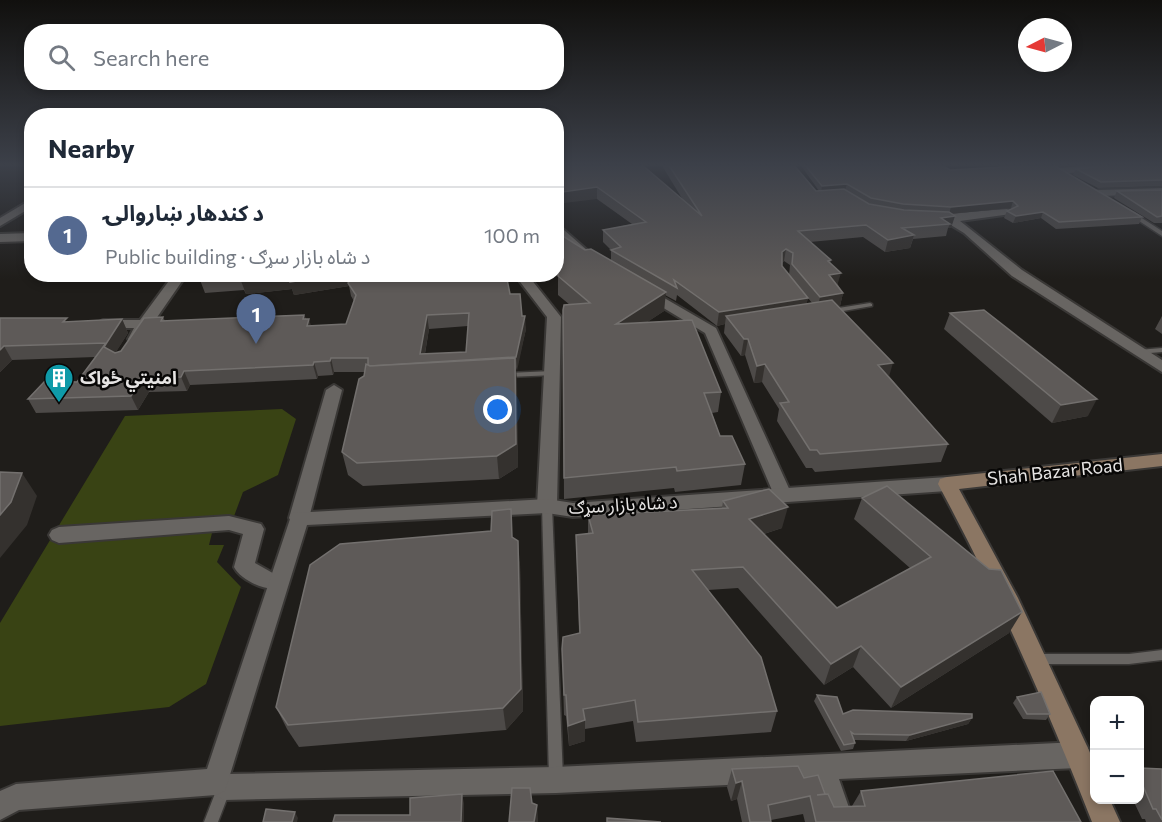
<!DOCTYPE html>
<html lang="en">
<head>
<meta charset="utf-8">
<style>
  :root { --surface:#fff; --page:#f2f2f3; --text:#1f2937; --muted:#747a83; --line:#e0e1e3; --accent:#546990 }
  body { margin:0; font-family:Commissioner,"Noto Sans Arabic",sans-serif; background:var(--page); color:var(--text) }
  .controls { position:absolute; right:18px; bottom:18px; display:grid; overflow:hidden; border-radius:12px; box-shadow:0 3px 9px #0003 }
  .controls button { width:54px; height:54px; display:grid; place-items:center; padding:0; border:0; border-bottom:2px solid var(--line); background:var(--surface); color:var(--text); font:30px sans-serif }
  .compass { position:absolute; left:1018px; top:18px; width:54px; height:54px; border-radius:50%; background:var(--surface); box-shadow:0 3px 9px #0003; rotate:264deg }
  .you { position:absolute; left:498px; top:410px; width:21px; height:21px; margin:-15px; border:4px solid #fff; border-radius:50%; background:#1a73e8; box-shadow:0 0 0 9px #1a73e833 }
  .badge { display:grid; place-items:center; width:39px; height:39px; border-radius:50%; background:var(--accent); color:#fff; font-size:20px; font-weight:700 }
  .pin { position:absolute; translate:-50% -50px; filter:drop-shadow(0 2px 3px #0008) }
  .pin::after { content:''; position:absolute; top:32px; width:21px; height:18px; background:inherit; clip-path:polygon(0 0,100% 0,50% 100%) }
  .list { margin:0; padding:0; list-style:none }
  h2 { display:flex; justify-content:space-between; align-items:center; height:78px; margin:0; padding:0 24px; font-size:26px }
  h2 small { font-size:20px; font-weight:400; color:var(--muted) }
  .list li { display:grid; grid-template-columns:39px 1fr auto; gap:18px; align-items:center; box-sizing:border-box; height:96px; padding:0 24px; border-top:2px solid var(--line) }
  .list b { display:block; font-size:22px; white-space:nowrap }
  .list p { margin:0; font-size:20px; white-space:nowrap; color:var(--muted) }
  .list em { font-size:20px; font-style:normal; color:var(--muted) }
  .icon { flex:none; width:33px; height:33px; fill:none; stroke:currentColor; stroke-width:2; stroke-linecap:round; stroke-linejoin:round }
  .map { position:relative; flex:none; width:1162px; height:822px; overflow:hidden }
  .search { position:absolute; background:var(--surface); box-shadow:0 3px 9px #0003; left:24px; top:24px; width:540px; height:66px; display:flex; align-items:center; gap:15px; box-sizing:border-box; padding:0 21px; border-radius:24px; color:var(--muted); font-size:22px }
  .panel { position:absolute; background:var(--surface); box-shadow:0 3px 9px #0003; left:24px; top:108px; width:540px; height:174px; border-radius:24px }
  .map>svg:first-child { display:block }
  .green { fill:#394314 }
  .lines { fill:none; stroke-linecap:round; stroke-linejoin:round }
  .service-casing { stroke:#3a3836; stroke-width:3 }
  .minor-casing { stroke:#3a3836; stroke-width:4 }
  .tertiary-casing { stroke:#3a3836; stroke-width:4 }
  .secondary-casing { stroke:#3a3836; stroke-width:4 }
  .service { fill:#686562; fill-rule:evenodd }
  .minor { fill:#686562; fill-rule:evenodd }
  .tertiary { fill:#686562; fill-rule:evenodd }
  .secondary { fill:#8b7663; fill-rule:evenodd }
  .wall { fill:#4d4a48; fill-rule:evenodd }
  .shaded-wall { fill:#34312e }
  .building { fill:#5e5a58; stroke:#73706e; stroke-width:1.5; fill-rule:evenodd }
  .labels { text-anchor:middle; stroke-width:5; stroke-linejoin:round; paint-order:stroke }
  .poi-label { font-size:18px; font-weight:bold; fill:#e6e4e3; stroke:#080706; text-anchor:start }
  .street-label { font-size:18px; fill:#e6e4e3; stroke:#080706 }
</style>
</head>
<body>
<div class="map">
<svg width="1162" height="822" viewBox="0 0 1162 822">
  <rect width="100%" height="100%" fill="#1f1d1a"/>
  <polygon class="green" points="282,409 296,419 278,475 243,492 230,527 213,529 209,545 224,545 217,562 241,587 206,684 169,707 0,726 0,623 125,416"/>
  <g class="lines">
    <g class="service-casing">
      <g id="service">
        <polygon points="1130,213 1134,213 1162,231 1162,236 1130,215"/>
        <polygon points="870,303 872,304 872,306 832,313 829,311 832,309"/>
        <polygon points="1162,348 1162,352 1138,354 1134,352 1138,350"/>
        <polygon points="552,371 555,371 556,373 555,375 508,377 504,375 508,373"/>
        <polygon points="547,503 550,504 552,506 563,778 561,783 556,785 551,783 549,778 542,506 544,504"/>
        <polygon points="1162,650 1162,660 1129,664 1037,664 1033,663 1031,659 1033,655 1037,654 1129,654"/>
        <polygon points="224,781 229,783 231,788 218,822 204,822 219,783"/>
      </g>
    </g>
    <g class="minor-casing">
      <g id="minor">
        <polygon points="1097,165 1100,166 1100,170 1059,174 1054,171 1059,168"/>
        <polygon points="1162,188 1162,194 1099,196 1094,193 1099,190"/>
        <polygon points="32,199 32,207 0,226 0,218"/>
        <path d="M1007,209l6,3 -2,2 -51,7 62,49 140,90v12l-150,-96 -48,-43 -18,-11 -12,-1 -6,-3c5,-4 67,-8 79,-9z"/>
        <polygon points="556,223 588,251 588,257 580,257 556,233"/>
        <polygon points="32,233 32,241 0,242 0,234"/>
        <polygon points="174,274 187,274 140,342 130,342 128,339 134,328 103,328 96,324 103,320 140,320"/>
        <polygon points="514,274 527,274 561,317 557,506 554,511 547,513 540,511 537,506 547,317"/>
        <polygon points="647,288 716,328 792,495 790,500 783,502 776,500 774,495 705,333 642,295 640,292"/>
        <polygon points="334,385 342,390 309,518 306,523 299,525 292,523 289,518 326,390"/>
        <path d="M229,516l32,8 3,5 -9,34 23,13 4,6 -4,6c-13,4 -38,-9 -44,-21l9,-33 -14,-4 -170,13 -7,-3 -3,-5 3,-5 7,-3z"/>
        <polygon points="1078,742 1087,746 1091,755 1087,764 1078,768 839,779 854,822 826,822 812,781 556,793 224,800 207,791 203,782 207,773 216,769 227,774 556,767"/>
      </g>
    </g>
    <g class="tertiary-casing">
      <polygon id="tertiary" points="947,477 954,479 956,484 954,489 947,491 573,517 547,513 307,525 225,791 216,795 19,810 0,820 0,791 16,784 207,769 292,513 547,499 573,503"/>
    </g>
    <g class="secondary-casing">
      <path id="secondary" d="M1162,454v12l-203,23 59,109 69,148 7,17v37h16l10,22h-28c-45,-115 -95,-229 -154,-338l2,-5 7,-2z"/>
    </g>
    <use href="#service" class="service"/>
    <use href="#minor" class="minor"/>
    <use href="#tertiary" class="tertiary"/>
    <use href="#secondary" class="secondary"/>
  </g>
  <g class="wall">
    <path d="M556,164l127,36 -22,-36h132l23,27h3l-17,-24v-3h138l10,6 62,-4 -4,-2h76l-27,2 -5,-2 90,53 -3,7 -83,5 -15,-11 -28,5 -9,-5 3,-7 5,-2 -1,-1 -60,6v14h-3l-2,8 -33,3 -3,9 -25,4 -22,-15 -53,5 21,18 -1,3 8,22 5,8 -3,13h-2l51,70 59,68 -7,18 -126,10 -3,-4h-6l-29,-47 2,-12 -17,-27 -8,1 -9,-28 -4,1 -17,-23 1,-9 -8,2 -40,-31 -1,6 -11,-6 -1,16 -17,11 74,70 -3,20 -6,1 8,23 25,28 -4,21 -66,7 -1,-4 -110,11 -1,-189 7,-5 -12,-10v-62l27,17 26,10v-10l-8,-8v-12l29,-6 -35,-25zM784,261l6,4 -1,10 -7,-9v-3zM808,298l4,5 -6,1z"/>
    <polygon points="1105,164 1162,164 1162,186 1098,188 1073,175 1076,169 1107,165"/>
    <polygon points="1162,190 1162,223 1154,223 1114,198 1117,191"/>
    <path d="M203,274l307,20 12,22 4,13 -10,42 2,96 -19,12 -136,7 -15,-11 -6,-23 22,-76 1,-4h-31l-1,3 -15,1 -1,3 -127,6 -3,6 -38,1 -11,18 -102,3 -8,-14 49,-17 18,-25 -83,3 -12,12v-54l69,4 53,-3 6,14 -13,20 6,-2 42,-34 2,4 139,-6 2,4 5,7 35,-2 8,-23 -3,-5 -2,-10 -55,9 -2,-6 -46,5 -2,-4 -39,3 -5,-13zM468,326l-2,26 -41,2 4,-25z"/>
    <polygon points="950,313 1088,416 1052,423 944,329"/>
    <polygon points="1162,316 1162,334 1155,329"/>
    <polygon points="887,486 1009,633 891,708 853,667 824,685 738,588 708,590 777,711 771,732 636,742 633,721 585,729 585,741 569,746 566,716 564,715 562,649 579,633 576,535 588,534 588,515 722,508 723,501 782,528 764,534 837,608 910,568 854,519 862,498"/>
    <polygon points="513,538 520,564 523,711 506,730 299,747 287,729 276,707"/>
    <polygon points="817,695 843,714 972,718 968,724 906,741 854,740 855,743 853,749 841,751 814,701"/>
    <polygon points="1017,697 1050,714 1046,720 1023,719 1013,703"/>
    <polygon points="1140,768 1162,769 1162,822 1146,822 1145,819 1142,819 1133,800 1140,800"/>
    <polygon points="732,769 804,778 825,794 834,807 852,806 861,791 1081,822 805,822 803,814 771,820 771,822 742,822 737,799 731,801 727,787"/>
  </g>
  <g class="shaded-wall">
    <polygon points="1058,164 1084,164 1057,166"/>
    <polygon points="847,184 845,190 821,193 822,186"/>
    <polygon points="597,187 597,199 556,204 556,193"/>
    <polygon points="1013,201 1011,208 949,214 951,207"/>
    <polygon points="1043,212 1041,218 1013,223 1016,216"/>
    <polygon points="955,216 951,228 948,228 950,224 941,218"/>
    <polygon points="914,235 910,248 885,252 888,240"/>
    <polygon points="786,249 784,261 780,265 782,252"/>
    <polygon points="841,273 837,286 829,275"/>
    <polygon points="338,274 359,274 348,283 349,286 294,295 292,289 246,294 241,281 290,276"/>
    <polygon points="666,292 664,311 616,343 616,324"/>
    <polygon points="843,293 840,306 817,310 820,297"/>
    <polygon points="808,298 805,311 726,316 725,324 717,326 719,312"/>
    <polygon points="304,315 307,325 309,319 313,332 306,333 303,319"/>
    <polygon points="427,315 429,329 423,364 420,354"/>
    <polygon points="525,316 526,329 517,371 516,357"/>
    <polygon points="122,319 128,333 111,360 104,347"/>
    <polygon points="744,339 748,339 745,355 741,356"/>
    <polygon points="4,346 12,360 0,372 0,350"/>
    <polygon points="331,358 334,372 333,375 330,361"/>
    <polygon points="515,358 517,380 518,467 499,479 497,456"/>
    <polygon points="314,362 318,376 317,379 313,365"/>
    <polygon points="893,363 888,380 878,365"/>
    <polygon points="765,364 762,382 754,383 757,366"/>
    <polygon points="184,371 190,385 187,391 181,377"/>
    <polygon points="142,378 149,392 138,410 131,396"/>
    <polygon points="1097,399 1088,416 1052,423 1061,405"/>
    <polygon points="22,473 37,496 27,525 0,558 0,515"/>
    <polygon points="788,507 782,528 745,540 749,519"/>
    <polygon points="518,541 520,564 523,711 506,730 503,708"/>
    <polygon points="1022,612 1009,633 891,708 901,687"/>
    <polygon points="861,646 853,667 824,685 831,664"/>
    <polygon points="972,718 968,724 906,741 910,735"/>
    <polygon points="585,720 585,741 569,746 568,726"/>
    <polygon points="742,781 737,799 731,801 736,783"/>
    <polygon points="462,794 464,803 464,822 461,822"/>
    <polygon points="537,805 538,818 538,822 534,822"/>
    <polygon points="295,812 298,818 297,822 292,822"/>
  </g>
  <g class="building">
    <polygon points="556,164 641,164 702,216 668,164 793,164 816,191 844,189 869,204 904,210 949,212 955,216 941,218 950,224 902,228 914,235 888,240 866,225 798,231 831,260 828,261 841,273 829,275 843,293 820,297 792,264 793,253 786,249 782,252 782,266 808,298 719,312 674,280 677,288 611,250 621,247 603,230 646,222 597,187 556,193"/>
    <polygon points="804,164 940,164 950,170 1023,166 1019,164 1052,164 1142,217 1059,222 1043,212 1016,216 1007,211 1018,206 1013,201 951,207 903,204 871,198 847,184 822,186"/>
    <polygon points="1109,164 1162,164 1162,180 1101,182 1076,169 1108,165"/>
    <polygon points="1162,190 1162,216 1157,217 1117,191"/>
    <polygon points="558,233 585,250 591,249 666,292 616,324 692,320 721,392 704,393 720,436 732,436 745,464 677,471 676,467 564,478 563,310 564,305 590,303 558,276"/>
    <polygon points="203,274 338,274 290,282 290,276 241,281 242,277 200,280"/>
    <path d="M355,274h151l4,20h10l2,22h3l-9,41 -146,9 -2,-1v-7h-37l-1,3 -16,1 -1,3 -129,6 -3,6 -39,1 -11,18 -103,3 17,-18 32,1 29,-39 -102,3 -4,4v-32h67l-4,4 59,-3 -18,28 11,6 6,-2 23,-33 19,-1 -2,4 143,-6 -1,4h6l-2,7 39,-2 10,-29 -8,-12zM469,313l-3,39 -46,2 7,-39z"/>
    <polygon points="832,300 893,363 878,365 948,444 820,454 817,450 810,450 780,403 789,402 765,364 757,366 748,339 744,339 726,316"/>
    <polygon points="984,310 1097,399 1061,405 950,313"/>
    <polygon points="515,358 516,444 497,456 357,463 342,452 359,379 364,376 366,364 370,366"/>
    <polygon points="0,472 22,473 11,502 0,515"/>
    <polygon points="887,486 989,569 1001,570 1022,612 901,687 861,646 831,664 743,567 692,570 761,657 777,711 638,722 635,700 583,709 585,720 568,726 566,695 564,695 562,649 563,637 580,633 576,535 593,533 588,515 728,508 723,501 769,489 788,507 749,519 837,608 931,557 862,498"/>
    <polygon points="511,509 512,537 518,541 521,689 503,708 288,725 276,707 310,565 340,544 491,531 492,511"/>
    <polygon points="1041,692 1050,714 1027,714 1017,697"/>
    <polygon points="817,695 837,697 843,714 853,710 972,714 972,718 910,735 854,734 851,732 855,743 844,745"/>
    <polygon points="798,766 804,778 818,775 825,794 817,795 828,794 834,807 865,806 861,791 1053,771 1081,822 816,822 810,796 768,805 771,822 750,822 742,781 736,783 732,769"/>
    <polygon points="1140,768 1162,769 1162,820 1156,809 1153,809 1140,779"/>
    <polygon points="512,788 530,788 532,803 537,805 534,822 509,822"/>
    <polygon points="462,794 461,822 333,822 335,815 410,815 410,798"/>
    <polygon points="266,809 295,812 292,822 263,822"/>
    <polygon points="607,818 661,822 607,822"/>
  </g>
  <linearGradient id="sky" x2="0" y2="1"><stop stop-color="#11100e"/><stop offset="0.59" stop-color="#3c4049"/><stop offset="1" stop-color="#3c4049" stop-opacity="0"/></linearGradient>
  <rect width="1162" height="279" fill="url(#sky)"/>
  <defs>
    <g id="building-pin" transform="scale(1.5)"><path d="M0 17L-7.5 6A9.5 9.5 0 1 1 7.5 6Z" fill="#0f9aa8" stroke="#080706"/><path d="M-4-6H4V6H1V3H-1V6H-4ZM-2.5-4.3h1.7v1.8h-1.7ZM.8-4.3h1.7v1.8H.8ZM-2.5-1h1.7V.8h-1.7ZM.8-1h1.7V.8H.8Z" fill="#fff"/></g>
  </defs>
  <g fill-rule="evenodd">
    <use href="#building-pin" x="59" y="378"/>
  </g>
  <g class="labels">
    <g class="poi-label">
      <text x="80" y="384">امنيتي ځواک</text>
    </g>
    <g class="street-label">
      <text transform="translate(1055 472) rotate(-6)" y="6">Shah Bazar Road</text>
      <text transform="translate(623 505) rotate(-3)" y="6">د شاه بازار سړګ</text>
    </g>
  </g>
</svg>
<div class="controls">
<button>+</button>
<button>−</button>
</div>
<svg class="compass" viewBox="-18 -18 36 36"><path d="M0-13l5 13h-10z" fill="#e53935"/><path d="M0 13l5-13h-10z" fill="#747a83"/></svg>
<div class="you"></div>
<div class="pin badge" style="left:256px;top:344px">1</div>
<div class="search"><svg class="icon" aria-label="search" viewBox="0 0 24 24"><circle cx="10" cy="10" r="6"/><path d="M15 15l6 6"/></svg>Search here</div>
<section class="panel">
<h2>Nearby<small></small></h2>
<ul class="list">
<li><span class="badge">1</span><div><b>د کندهار ښاروالۍ</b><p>Public building · د شاه بازار سړګ</p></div><em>100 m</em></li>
</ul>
</section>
</div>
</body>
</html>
